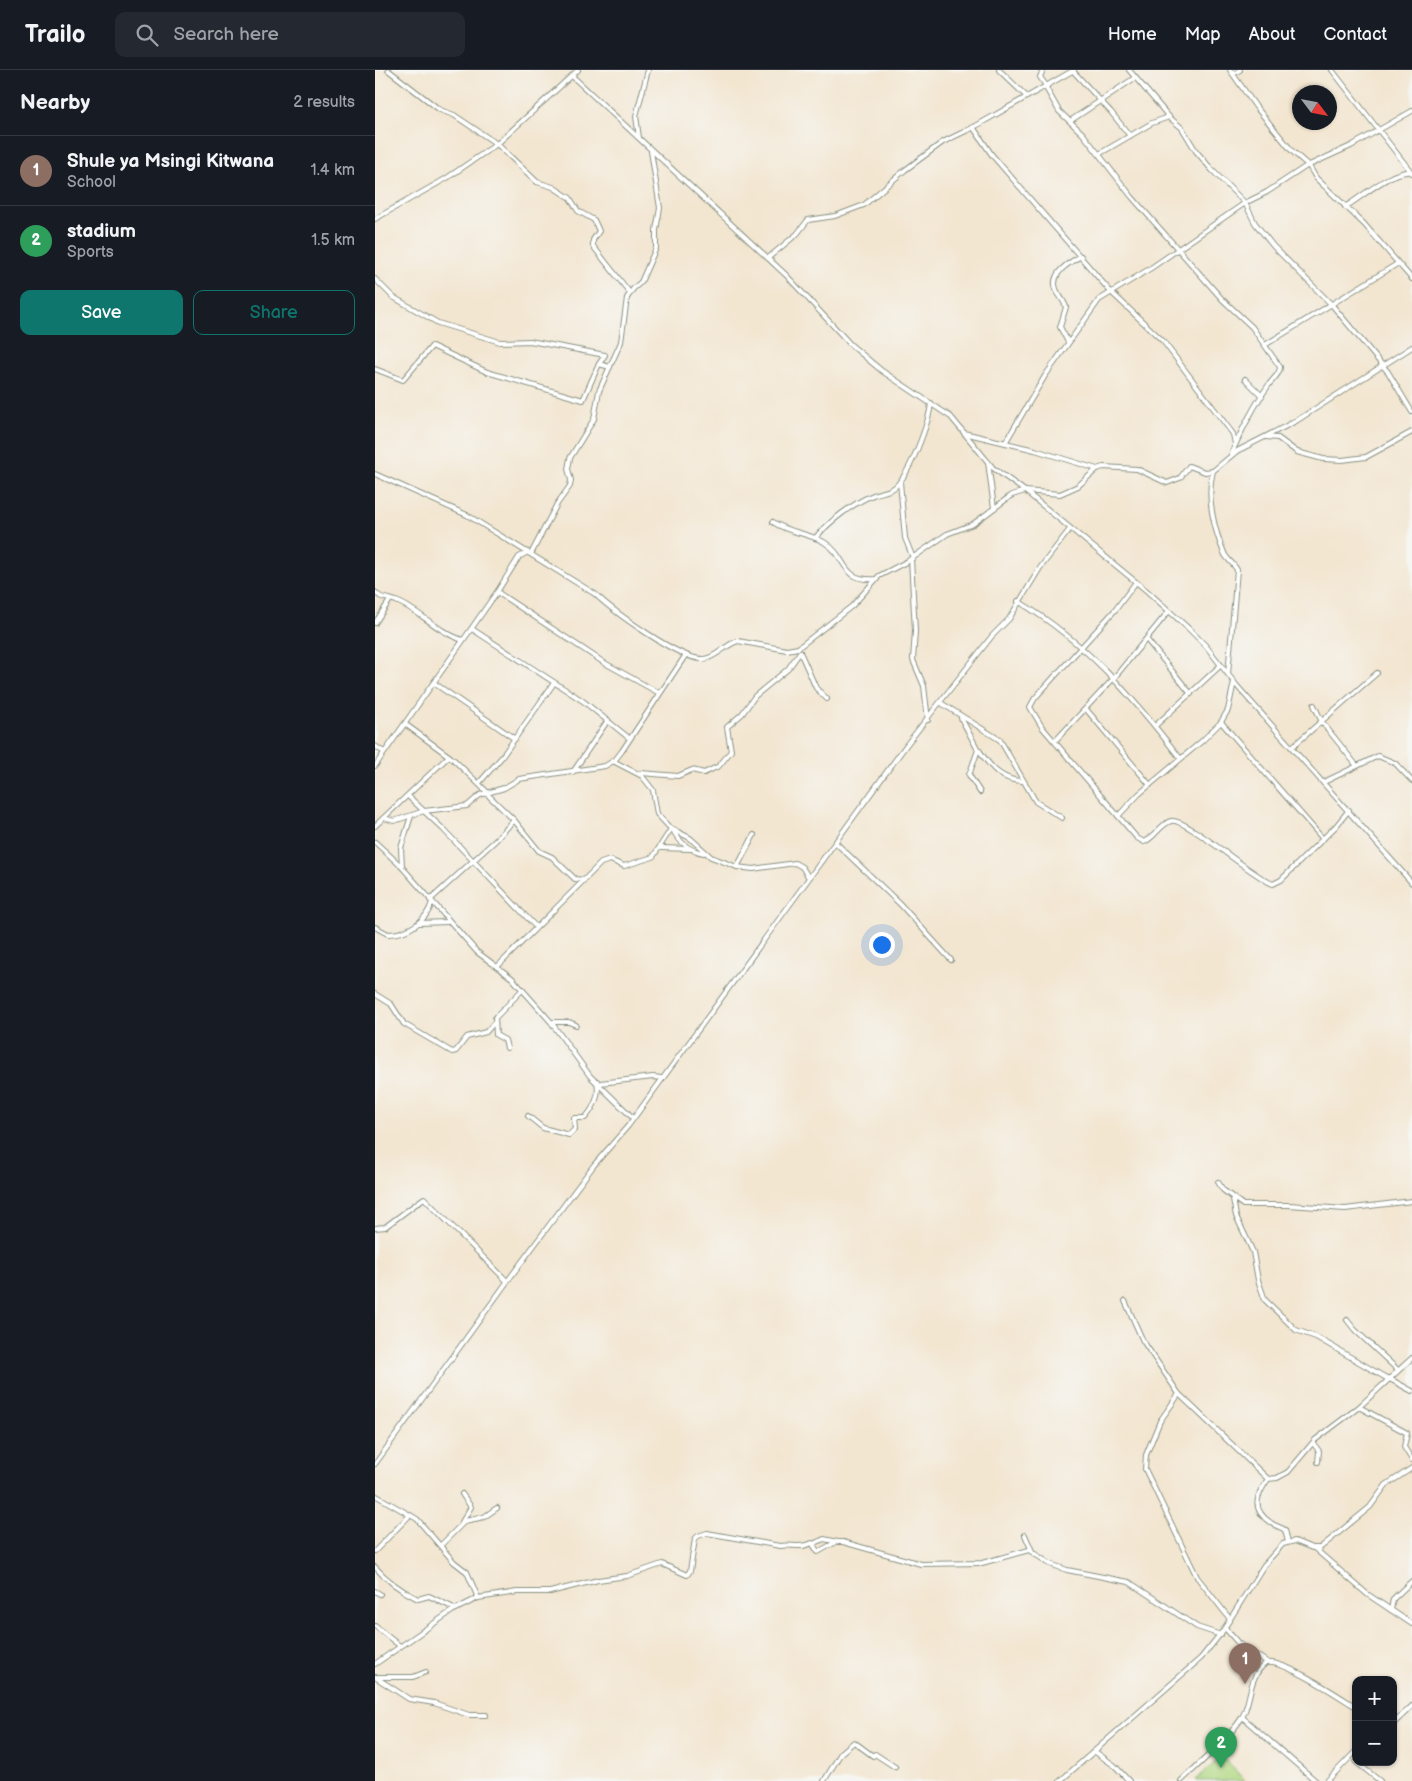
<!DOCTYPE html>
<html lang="en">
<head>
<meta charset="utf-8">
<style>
  :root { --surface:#171b24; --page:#242831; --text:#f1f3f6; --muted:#9ea1a6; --line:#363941; --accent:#0f766e }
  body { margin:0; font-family:"Balsamiq Sans",sans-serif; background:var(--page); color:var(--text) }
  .controls { position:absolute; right:15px; bottom:15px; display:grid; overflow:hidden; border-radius:10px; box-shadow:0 1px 4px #0004 }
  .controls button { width:45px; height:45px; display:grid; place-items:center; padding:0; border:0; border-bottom:1px solid var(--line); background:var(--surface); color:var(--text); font:25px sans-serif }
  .compass { position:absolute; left:917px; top:15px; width:45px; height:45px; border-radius:50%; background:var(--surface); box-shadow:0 1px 4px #0004; rotate:122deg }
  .you { position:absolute; left:506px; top:874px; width:18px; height:18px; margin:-12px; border:4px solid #fff; border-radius:50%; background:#1a73e8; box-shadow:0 0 0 8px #1a73e833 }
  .badge { display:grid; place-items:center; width:32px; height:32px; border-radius:50%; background:var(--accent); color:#fff; font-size:16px; font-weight:700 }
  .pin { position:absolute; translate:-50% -41px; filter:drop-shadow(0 1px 2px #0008) }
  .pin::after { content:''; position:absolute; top:26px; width:18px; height:15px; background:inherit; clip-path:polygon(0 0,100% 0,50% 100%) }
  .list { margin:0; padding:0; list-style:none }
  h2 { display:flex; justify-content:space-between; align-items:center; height:65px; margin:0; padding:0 20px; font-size:21px }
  h2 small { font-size:16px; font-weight:400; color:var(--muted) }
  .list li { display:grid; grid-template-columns:32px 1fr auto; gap:15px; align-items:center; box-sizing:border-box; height:70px; padding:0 20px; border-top:1px solid var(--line) }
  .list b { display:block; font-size:19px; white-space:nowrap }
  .list p { margin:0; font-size:16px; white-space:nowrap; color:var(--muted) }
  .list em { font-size:16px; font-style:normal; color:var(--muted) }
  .actions { display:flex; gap:10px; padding:15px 20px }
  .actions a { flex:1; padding:11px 0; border:1px solid var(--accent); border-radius:10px; text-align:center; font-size:18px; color:var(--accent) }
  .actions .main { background:var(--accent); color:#fff }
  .icon { flex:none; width:28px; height:28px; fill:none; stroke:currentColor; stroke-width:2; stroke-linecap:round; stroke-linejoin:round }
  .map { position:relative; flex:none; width:1037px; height:1711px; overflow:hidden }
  header { display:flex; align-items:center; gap:30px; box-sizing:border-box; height:70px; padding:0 25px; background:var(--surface); border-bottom:1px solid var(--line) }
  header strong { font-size:24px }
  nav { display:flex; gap:28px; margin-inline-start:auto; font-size:18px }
  .search { width:350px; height:45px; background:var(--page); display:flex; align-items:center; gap:12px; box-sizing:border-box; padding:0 18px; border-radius:10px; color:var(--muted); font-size:19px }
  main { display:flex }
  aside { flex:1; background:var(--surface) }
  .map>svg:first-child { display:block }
  .green { fill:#b0d882; stroke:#688a5b }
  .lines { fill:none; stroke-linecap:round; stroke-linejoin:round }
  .minor-casing { stroke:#899282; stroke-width:6 }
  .minor { stroke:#fff; stroke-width:4 }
</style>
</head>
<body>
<header>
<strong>Trailo</strong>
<div class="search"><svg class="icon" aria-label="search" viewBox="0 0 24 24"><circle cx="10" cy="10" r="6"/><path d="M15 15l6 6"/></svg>Search here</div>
<nav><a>Home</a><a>Map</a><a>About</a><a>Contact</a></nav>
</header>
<main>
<aside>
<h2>Nearby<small>2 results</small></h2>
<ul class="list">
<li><span class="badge" style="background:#8d6e63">1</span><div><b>Shule ya Msingi Kitwana</b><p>School</p></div><em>1.4 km</em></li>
<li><span class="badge" style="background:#2e9e5b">2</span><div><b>stadium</b><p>Sports</p></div><em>1.5 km</em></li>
</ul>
<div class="actions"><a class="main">Save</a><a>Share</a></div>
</aside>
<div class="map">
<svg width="1037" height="1711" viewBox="0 0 1037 1711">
  <rect width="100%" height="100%" fill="#f6f6f2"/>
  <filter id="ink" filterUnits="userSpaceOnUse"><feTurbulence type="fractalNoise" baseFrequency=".02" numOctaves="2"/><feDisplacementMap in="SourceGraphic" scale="10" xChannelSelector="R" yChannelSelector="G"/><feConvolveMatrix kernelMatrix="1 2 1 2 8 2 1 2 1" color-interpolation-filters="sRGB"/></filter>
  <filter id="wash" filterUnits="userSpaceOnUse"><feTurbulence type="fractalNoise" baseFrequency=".0096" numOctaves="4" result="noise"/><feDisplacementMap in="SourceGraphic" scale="20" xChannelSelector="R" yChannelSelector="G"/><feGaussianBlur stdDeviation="1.12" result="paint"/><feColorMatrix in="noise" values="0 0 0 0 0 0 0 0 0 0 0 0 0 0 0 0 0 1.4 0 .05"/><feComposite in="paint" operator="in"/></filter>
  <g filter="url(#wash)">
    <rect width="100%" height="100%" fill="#f3e6d1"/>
    <polygon class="green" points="847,1686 870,1711 822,1711 821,1710"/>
  </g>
  <g filter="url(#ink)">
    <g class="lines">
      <g class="minor-casing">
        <g id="minor">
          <polyline points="13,0 65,40 79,45 122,74 162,112 178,117 195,128 203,141 219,150 224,161 218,170 218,176 255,223"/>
          <polyline points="624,0 651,26"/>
          <polyline points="668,0 665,7 672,17"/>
          <polyline points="754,0 795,48 807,58 821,81 837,100 870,133 880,153 898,176 957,235 1013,302 1037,342"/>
          <polyline points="855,0 881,37 917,81 934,96 941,108 989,154 1037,209"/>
          <polyline points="957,0 1037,103"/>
          <polyline points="698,1 736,42 755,66"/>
          <polyline points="858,4 865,0"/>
          <polyline points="197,6 411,205 476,275 507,301 576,347 618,398 650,421 772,521 813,558 831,576 862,616 1037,813"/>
          <path d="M671,18l13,23 24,23 49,63 90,102 30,28 28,40c0,8 -8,12 -12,19 -13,18 -29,49 -37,69"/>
          <polyline points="695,51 761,7"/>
          <polyline points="598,57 617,85 735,221 788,271 858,364 860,374"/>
          <polyline points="264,68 261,46 273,0"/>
          <polyline points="724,84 777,53 794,47"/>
          <path d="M970,137c17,-10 48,-38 67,-35"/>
          <polyline points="0,149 72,108 122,74 203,0"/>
          <polyline points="393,188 422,164 433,150 460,146 489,135 530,100 568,72 599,57 699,0"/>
          <polyline points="0,209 18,227 63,253 125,272 155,271 230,285 224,294 235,297"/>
          <path d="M693,272l-8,-15 6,-20c-2,-7 -8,-12 -10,-18 -6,-16 14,-27 25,-33"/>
          <polyline points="890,275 1022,194"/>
          <polyline points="0,299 28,310 57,276 112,302 208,330 224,294"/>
          <polyline points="870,309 887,326"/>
          <polyline points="589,363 660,380 722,399"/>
          <polyline points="891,367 903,368 922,382 948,389 967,390 991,387 1037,362"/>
          <polyline points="630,373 670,306 724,230 776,198 870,133 892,122 930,97 976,76 1037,41"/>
          <polyline points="613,392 619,438"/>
          <path d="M838,401c-7,26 1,59 12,84 3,5 9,9 12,15l-9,104"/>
          <path d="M0,404l92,41 128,79c18,17 86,67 109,65 12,-1 22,-15 34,-18l49,9 11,-2 54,-42 27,-30 29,-15 39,-27 26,-10 39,-29 13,-4 35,3 18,-8 19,-17 6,-2 34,2 30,14 13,-5 9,-12 16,6 8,-1 24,-20 59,-30 116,-74"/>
          <polyline points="525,412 530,468 538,488"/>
          <path d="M398,452c16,11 35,11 51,20 25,15 15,40 53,37"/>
          <path d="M440,468c14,-16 38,-35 58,-43 7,-3 16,-3 22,-8 15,-13 34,-64 36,-84"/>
          <polyline points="156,484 182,434 195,416 196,410 193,399 195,388 219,349 224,321 246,272 252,228 258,219 266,212 281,178 281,160 285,138 276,81"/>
          <polyline points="536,489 540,561 538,590 549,616 553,650"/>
          <path d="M761,512l-20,27 -81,89 -5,9 12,20 95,111 7,4c11,-4 16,-18 27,-21 14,-4 82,56 102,63l8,-4 55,-54 13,-16"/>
          <path d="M0,522c7,8 11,5 21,9 22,8 41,31 67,39"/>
          <polyline points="122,522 228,592 284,623"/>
          <path d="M643,531c69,42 113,94 162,157"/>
          <polyline points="0,553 15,530"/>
          <polyline points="97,559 208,631 254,668"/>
          <polyline points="772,570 816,624"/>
          <polyline points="425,582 441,618 452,629"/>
          <polyline points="59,613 140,669"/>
          <polyline points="566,633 625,670 661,732 687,748"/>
          <polyline points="939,635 947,652 982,696"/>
          <polyline points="711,639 775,715"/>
          <polyline points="586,648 603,680 594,705 605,722"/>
          <polyline points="846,652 948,769"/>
          <polyline points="30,654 78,689 112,722"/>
          <polyline points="780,656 846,595"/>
          <polyline points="680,671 739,608 794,541"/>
          <polyline points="0,676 9,682"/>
          <polyline points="917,677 1002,603"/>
          <path d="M604,680c11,17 23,31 44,31"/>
          <polyline points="238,691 267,706 278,720 282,744 295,758 315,768 336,787 362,797 378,799 420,793 427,797 434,808"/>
          <polyline points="0,696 122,522 144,487 153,482"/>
          <polyline points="198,702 233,650"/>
          <polyline points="266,703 303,706 317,700 329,703 344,696 356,681 352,657 367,644 380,626 413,599 425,582"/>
          <polyline points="949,712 1003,686 1020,693 1037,711"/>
          <polyline points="104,713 126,688 179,613"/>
          <polyline points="111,723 139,750 164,781 177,787 200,809 209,810"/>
          <polyline points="33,726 68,759 161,857"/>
          <polyline points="743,746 764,724 827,671 846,652 853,640 859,612"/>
          <polyline points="9,748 19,751 49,741 92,736 105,725 129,718 144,709 230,696 240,690 247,681 310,586"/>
          <polyline points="0,756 74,686"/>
          <path d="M298,760c6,12 17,21 31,23"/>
          <polyline points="0,772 26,796 102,882 137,908 176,952 215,1006 258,1048"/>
          <polyline points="461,773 525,834 576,890"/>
          <polyline points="286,778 315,779"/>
          <polyline points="27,797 26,778 36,746"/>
          <polyline points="362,797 379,765"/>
          <polyline points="55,830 121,770 139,750"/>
          <polyline points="44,853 73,852"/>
          <path d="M0,857l13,7c20,0 39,-13 44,-32"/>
          <polyline points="122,897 226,793 235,790 249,796 278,787 296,759"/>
          <polyline points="0,924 16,934 29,954 77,982 81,981 92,967 111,962 119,953"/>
          <polyline points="178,952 194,952 201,955"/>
          <polyline points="132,978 130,970 121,965 120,948 148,919"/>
          <polyline points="225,1013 278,1007 286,1008"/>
          <path d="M153,1046l15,12 26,7 6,-6 -1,-11h11c9,-10 15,-23 12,-37"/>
          <polyline points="843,1112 848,1120 868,1135 914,1135 970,1139 1037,1131"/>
          <polyline points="858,1129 861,1146 878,1182 883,1210 890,1230 921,1260 941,1267 1013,1309"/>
          <polyline points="0,1158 10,1157 49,1128 132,1211"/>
          <polyline points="750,1231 768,1271 804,1324 893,1409 902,1408 913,1402 940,1370 984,1337 1037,1288"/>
          <polyline points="972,1250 980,1260 1023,1300"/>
          <polyline points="1013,1308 1037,1321"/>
          <polyline points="804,1324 785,1351 771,1385 770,1399 822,1507 855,1549"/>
          <polyline points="984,1337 1032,1363 1029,1377 1037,1390"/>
          <polyline points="938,1373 944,1381 943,1392"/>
          <polyline points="0,1394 137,1205 219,1095 253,1056 532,674 617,566 634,549 665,498 695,459"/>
          <path d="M893,1409c-11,16 -18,30 3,44 4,3 10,4 14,7l3,12"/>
          <polyline points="87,1424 96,1437 87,1452"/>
          <polyline points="0,1425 42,1449 79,1492 92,1502 103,1528"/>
          <polyline points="650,1465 657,1481"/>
          <polyline points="438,1474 449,1469 463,1472"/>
          <polyline points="66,1475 90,1451 109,1447 122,1438"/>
          <polyline points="939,1478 992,1524 1037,1554"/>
          <polyline points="0,1481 35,1445"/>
          <path d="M0,1497c12,14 27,24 43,32l11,-3 27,13"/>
          <polyline points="0,1521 5,1524"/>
          <polyline points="1016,1540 1018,1529 1037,1511"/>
          <polyline points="0,1556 25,1576"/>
          <polyline points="850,1558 864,1574 892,1592"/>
          <path d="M0,1594l77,-53 26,-13 39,-6h33l48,-12 29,-4 35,-12 25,11 3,-4 5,-32 3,-3 9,-3 73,13c12,-2 21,3 32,-3l6,9 18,-10h7l78,22 61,-1 47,-13 21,14 17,6 62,12 68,45 24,8"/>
          <polyline points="0,1607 34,1629 59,1633 94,1645 111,1645"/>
          <polyline points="0,1607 38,1607 51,1602"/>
          <polyline points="867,1647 941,1711"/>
          <polyline points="1018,1654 1037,1636"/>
          <polyline points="719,1681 740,1696 754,1711"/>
          <polyline points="981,1692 1005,1711"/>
          <polyline points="449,1711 466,1683 479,1672 498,1686 500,1684 520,1697"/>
          <polyline points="685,1711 826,1588 847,1562 889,1495 908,1474 920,1471 937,1478 945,1478 995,1437 1011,1415 1037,1398"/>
          <path d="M806,1711c17,-16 47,-42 60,-62 11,-16 6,-42 25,-56 18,-4 74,34 90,44"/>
          <polyline points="952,1711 981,1681"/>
        </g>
      </g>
      <use href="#minor" class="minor"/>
    </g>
  </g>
</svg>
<div class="controls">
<button>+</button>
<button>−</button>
</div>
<svg class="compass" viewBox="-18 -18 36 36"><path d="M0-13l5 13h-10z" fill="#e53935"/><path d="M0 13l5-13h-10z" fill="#9ea1a6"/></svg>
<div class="you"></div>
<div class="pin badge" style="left:870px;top:1614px;background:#8d6e63">1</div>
<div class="pin badge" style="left:846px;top:1698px;background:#2e9e5b">2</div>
</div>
</main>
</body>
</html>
